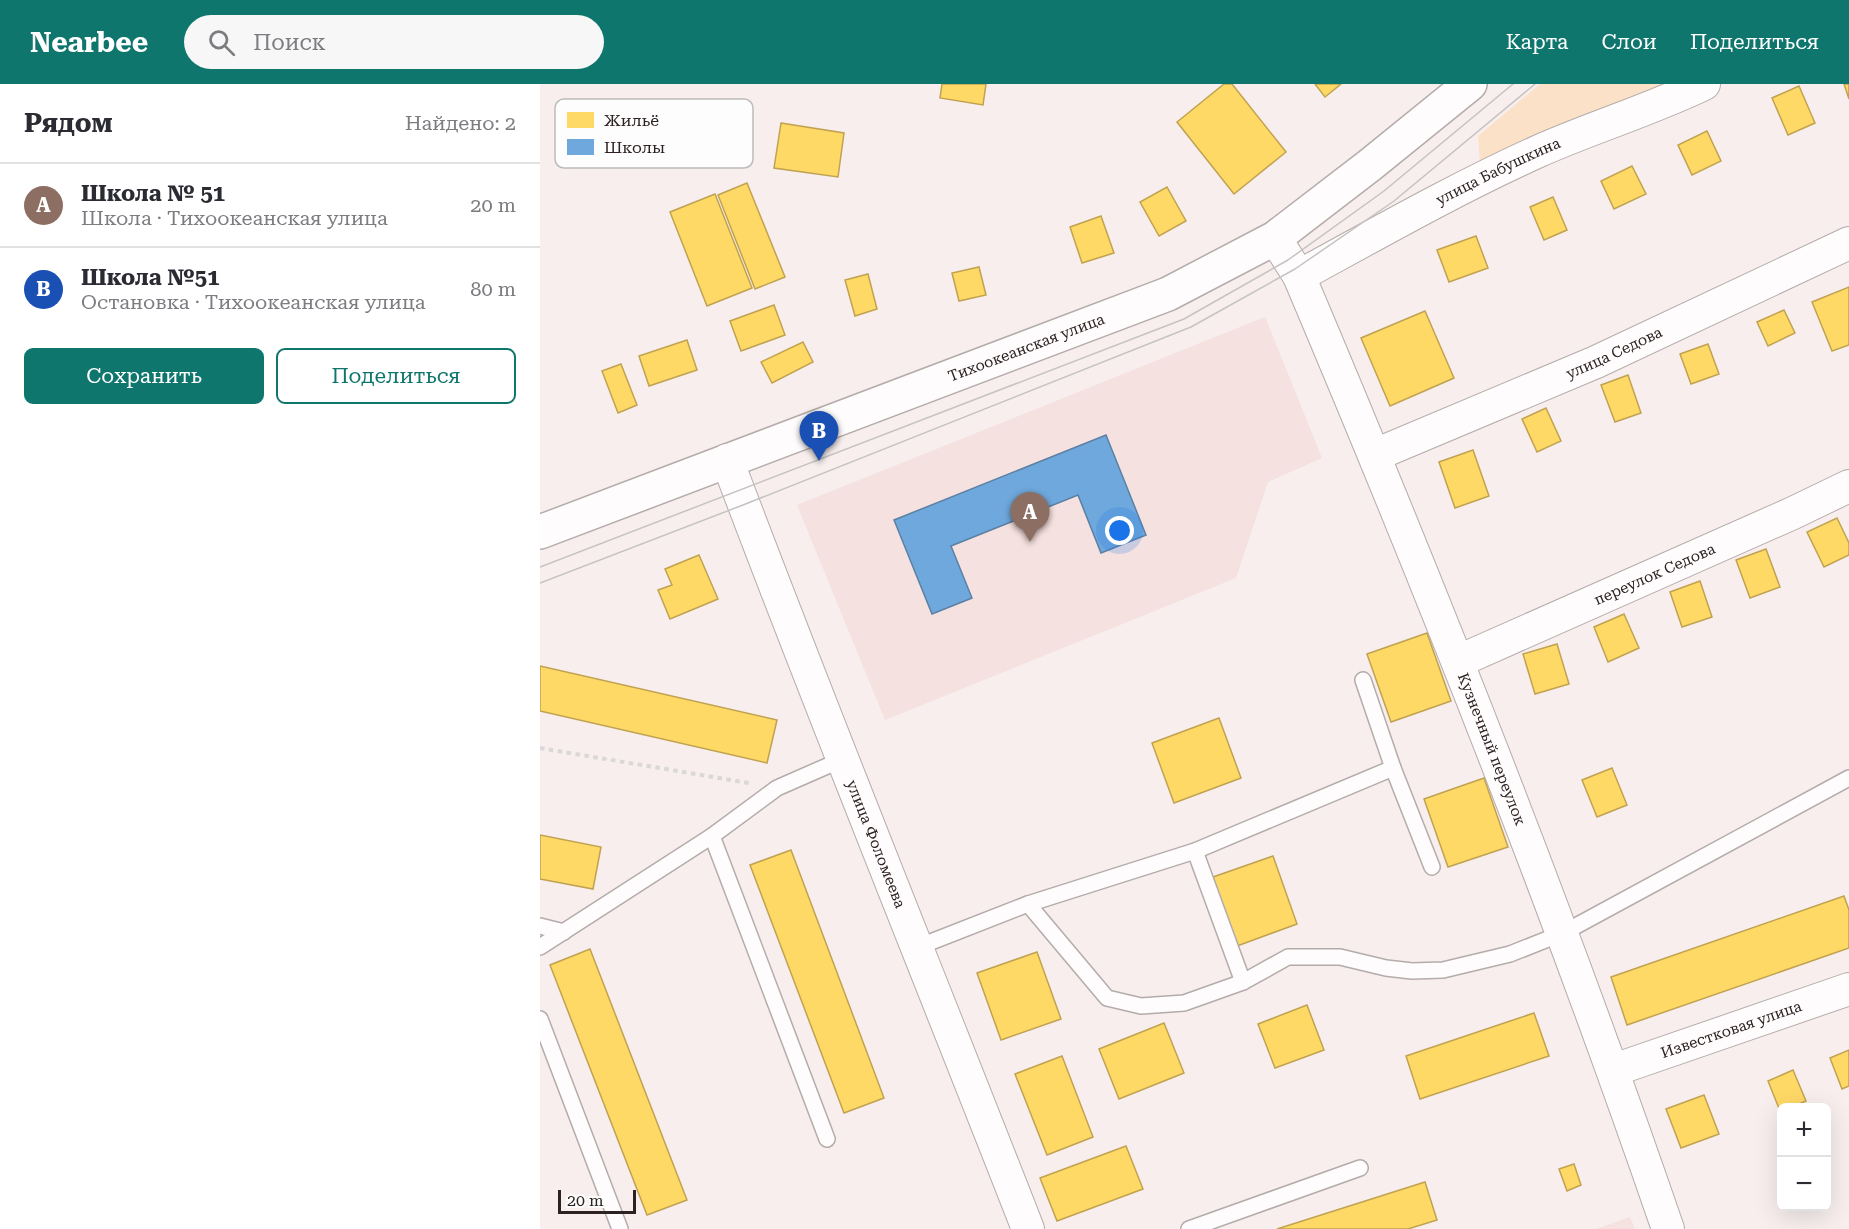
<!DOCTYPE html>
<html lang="ru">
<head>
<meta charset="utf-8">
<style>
  :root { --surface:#fff; --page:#f7f7f7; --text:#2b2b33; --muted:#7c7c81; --line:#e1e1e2; --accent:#0f766e }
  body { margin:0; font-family:"Roboto Serif",serif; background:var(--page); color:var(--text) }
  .controls { position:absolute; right:18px; bottom:18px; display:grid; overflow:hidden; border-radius:9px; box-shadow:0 6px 24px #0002 }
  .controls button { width:54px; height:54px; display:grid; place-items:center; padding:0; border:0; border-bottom:2px solid var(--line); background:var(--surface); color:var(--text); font:30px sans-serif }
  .scale { position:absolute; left:18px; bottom:15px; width:78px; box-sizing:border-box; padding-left:6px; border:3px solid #2c2221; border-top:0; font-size:16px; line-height:21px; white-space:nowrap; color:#2c2221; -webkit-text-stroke:4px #fdfdfd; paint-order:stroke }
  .you { position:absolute; left:580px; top:447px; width:21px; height:21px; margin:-15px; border:4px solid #fff; border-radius:50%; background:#1a73e8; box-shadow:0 0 0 9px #1a73e833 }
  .badge { display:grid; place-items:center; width:39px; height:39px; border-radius:50%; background:var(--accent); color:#fff; font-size:20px; font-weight:700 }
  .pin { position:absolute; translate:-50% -50px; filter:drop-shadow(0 2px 3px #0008) }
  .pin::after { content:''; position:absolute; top:32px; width:21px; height:18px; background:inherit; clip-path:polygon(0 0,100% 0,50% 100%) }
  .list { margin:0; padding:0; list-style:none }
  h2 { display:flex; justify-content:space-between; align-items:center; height:78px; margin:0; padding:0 24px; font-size:26px }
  h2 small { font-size:20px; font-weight:400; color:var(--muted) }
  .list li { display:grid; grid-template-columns:39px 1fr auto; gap:18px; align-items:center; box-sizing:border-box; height:84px; padding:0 24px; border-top:2px solid var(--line) }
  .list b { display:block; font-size:22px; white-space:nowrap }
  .list p { margin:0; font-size:20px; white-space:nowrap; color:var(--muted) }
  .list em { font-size:20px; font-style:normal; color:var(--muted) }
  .actions { display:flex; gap:12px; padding:18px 24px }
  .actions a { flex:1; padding:14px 0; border:2px solid var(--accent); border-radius:9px; text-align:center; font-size:21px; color:var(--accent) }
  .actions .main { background:var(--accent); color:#fff }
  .icon { flex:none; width:33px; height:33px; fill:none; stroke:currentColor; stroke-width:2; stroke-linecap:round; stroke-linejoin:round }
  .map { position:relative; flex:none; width:1309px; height:1145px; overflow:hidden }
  header { display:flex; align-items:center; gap:36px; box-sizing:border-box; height:84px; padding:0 30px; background:var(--accent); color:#fff }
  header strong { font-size:28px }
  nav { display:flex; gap:33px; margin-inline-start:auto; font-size:21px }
  .search { width:420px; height:54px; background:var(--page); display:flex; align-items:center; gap:15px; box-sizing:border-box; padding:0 21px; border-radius:33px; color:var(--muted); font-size:22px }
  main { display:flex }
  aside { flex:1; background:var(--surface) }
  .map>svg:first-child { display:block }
  .built { fill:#f5e1df }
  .green { fill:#fbe1c7 }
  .homes { fill:#ffd966; stroke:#c0a251; stroke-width:1.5 }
  .schools { fill:#6fa8dc; stroke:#5b80a4; stroke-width:1.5 }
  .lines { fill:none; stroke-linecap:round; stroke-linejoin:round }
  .lane-casing { stroke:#b4acaa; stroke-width:18 }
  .street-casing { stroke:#b4acaa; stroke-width:34 }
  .secondary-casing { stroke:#b4acaa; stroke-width:36 }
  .path { stroke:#dad7d7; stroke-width:4; stroke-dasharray:4.5 4.5; stroke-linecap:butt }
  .lane { stroke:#fefcfc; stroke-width:15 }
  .street { stroke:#fefcfc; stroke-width:32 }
  .secondary { stroke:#fefcfc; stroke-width:33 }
  .tram { stroke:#c5c3c2; stroke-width:1.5 }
  .labels { text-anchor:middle; stroke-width:6; stroke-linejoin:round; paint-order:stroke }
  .street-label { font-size:15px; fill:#2c2221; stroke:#fdfdfd }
  .key { fill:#fdfdfd; stroke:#bebbbb; stroke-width:1.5 }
  .key-label { font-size:16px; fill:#2c2221 }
</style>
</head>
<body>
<header>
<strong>Nearbee</strong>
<div class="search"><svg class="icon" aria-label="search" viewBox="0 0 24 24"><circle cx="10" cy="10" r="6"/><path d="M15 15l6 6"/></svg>Поиск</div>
<nav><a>Карта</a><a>Слои</a><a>Поделиться</a></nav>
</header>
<main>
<aside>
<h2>Рядом<small>Найдено: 2</small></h2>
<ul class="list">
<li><span class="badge" style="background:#8d6e63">A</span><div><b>Школа № 51</b><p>Школа · Тихоокеанская улица</p></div><em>20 m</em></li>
<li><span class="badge" style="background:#1a4fb4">B</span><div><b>Школа №51</b><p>Остановка · Тихоокеанская улица</p></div><em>80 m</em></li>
</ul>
<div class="actions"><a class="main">Сохранить</a><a>Поделиться</a></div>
</aside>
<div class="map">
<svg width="1309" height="1145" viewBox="0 0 1309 1145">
  <rect width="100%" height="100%" fill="#f7eeed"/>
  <g class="built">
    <polygon points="725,233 782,374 728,398 696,494 345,636 257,421"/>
    <polygon points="1090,1133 1095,1145 1056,1145"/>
  </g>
  <polygon class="green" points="1000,0 1149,0 940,79 938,52"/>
  <g class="homes">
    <polygon points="402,0 446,0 443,21 400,14"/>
    <polygon points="684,0 692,0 746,68 694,110 637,38"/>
    <polygon points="775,0 801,0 785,13"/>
    <polygon points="1304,0 1309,0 1309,15"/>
    <polygon points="1259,2 1275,39 1248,51 1232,14"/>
    <polygon points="241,39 304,49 298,93 234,84"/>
    <polygon points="1167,47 1181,77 1152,91 1138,61"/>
    <polygon points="1092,82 1106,110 1074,125 1061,97"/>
    <polygon points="207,99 245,193 215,205 178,111"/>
    <polygon points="627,103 646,137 619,152 600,118"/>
    <polygon points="175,110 212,204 167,222 130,128"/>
    <polygon points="1013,113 1027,146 1004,156 990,123"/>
    <polygon points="561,132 574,169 542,179 530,143"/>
    <polygon points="936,152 948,184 909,198 897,166"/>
    <polygon points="439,183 446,211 419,217 412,189"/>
    <polygon points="328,190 337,225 315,232 305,196"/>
    <polygon points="1309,203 1309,261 1292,267 1272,218"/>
    <polygon points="234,221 245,251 201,267 190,237"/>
    <polygon points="1244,226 1255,249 1228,262 1217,238"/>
    <polygon points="885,227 914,294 850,322 821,254"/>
    <polygon points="147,256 157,286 109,302 99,272"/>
    <polygon points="263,258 273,278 232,299 221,278"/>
    <polygon points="1168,260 1179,290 1151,300 1140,270"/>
    <polygon points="81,280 97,321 78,329 62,287"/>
    <polygon points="1088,291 1101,329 1075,338 1061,301"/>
    <polygon points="1006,324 1021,357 997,368 982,335"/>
    <polygon points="933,366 949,412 915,424 899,378"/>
    <polygon points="1297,434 1309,459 1309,471 1284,483 1267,448"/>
    <polygon points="1226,465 1240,503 1210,514 1196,476"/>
    <polygon points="159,471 178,515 130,535 118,506 132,501 125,485"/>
    <polygon points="1160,497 1172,533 1142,543 1130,508"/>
    <polygon points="1084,530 1099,564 1068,578 1054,543"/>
    <polygon points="887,549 911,617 851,638 827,570"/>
    <polygon points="1017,560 1029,600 995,610 983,570"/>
    <polygon points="0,582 237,636 227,679 0,627"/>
    <polygon points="679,634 701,694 634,719 612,659"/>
    <polygon points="1072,684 1087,721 1057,733 1042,696"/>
    <polygon points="944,694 968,763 908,783 884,715"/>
    <polygon points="0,751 61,763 53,805 0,795"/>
    <polygon points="251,766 344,1014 304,1029 210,781"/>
    <polygon points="733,772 757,840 697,862 673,793"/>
    <polygon points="1304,812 1309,826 1309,864 1087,941 1071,893"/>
    <polygon points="50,865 147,1116 107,1131 10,881"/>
    <polygon points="497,868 521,935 461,956 437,889"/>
    <polygon points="767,921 784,966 735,984 718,940"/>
    <polygon points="994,929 1009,972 880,1015 866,972"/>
    <polygon points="624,939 644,989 579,1015 559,965"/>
    <polygon points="1309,966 1309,1002 1302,1005 1290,974"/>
    <polygon points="522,972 553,1053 507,1071 475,990"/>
    <polygon points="1253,986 1266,1017 1249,1024 1242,1024 1240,1027 1228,997"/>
    <polygon points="1164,1011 1179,1050 1141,1064 1126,1025"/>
    <polygon points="586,1062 603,1105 517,1137 500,1094"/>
    <polygon points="1034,1080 1041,1101 1027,1107 1019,1085"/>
    <polygon points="885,1098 897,1136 868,1145 737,1145"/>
  </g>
  <polygon class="schools" points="566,351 606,451 561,469 538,411 411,462 432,514 392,530 354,436"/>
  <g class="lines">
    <g class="lane-casing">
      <g id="lane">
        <polyline points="823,596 853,684 892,783"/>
        <polyline points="172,752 287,1055"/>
        <polyline points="655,767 703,898"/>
        <polyline points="488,820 567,914 601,922 644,919 703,898 748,873 800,873 846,884 872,887 903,886 970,870 1023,849 1309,694"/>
        <polyline points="0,842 24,848"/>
        <polyline points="0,863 172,752 237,704 301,676"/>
        <polyline points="378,863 488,820 655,767 853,684"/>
        <polyline points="0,935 80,1145"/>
        <polyline points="649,1145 820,1084"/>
      </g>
    </g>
    <g class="street-casing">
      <g id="street">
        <path id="s1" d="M735,154l24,38c133,314 258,630 369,953"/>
        <path id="s2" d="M759,192c79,-43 158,-88 240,-125 54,-24 111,-41 165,-67"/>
        <path id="s3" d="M835,371l221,-93 253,-119"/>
        <path id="s4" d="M187,376c97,258 201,513 301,769"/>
        <path id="s5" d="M919,577l334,-148 56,-27"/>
        <path id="s6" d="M1074,986l235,-81"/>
      </g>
    </g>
    <g class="secondary-casing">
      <g id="secondary">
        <path id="s7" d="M0,448l628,-238 107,-56 95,-73 100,-81"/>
      </g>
    </g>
    <polyline class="path" points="0,664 209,699"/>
    <use href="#lane" class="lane"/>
    <use href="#street" class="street"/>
    <use href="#secondary" class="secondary"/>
    <g class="tram">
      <polyline points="0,483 644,235 748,176 844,107 973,0"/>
      <polyline points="0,499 203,421 651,243 755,185 854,117 995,0"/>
    </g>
  </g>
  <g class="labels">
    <g class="street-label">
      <text dy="5" stroke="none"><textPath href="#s2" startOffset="225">улица Бабушкина</textPath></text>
      <text dy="5" stroke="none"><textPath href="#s7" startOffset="520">Тихоокеанская улица</textPath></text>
      <text dy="5" stroke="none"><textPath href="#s3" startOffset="260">улица Седова</textPath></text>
      <text dy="5" stroke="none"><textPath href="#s5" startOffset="214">переулок Седова</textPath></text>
      <text dy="5" stroke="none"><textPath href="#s1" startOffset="556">Кузнечный переулок</textPath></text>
      <text dy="5" stroke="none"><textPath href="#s4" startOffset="412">улица Фоломеева</textPath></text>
      <text dy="5" stroke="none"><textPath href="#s6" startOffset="124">Известковая улица</textPath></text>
    </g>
  </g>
  <rect x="15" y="15" width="198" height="69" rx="9" class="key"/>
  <rect x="27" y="28" width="27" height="16" fill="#ffd966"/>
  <rect x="27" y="55" width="27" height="16" fill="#6fa8dc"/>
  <g class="key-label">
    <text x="64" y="42">Жильё</text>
    <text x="64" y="69">Школы</text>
  </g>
</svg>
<div class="controls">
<button>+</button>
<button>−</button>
</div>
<div class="scale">20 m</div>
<div class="you"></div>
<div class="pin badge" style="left:490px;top:458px;background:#8d6e63">A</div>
<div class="pin badge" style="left:279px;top:377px;background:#1a4fb4">B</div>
</div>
</main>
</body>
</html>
